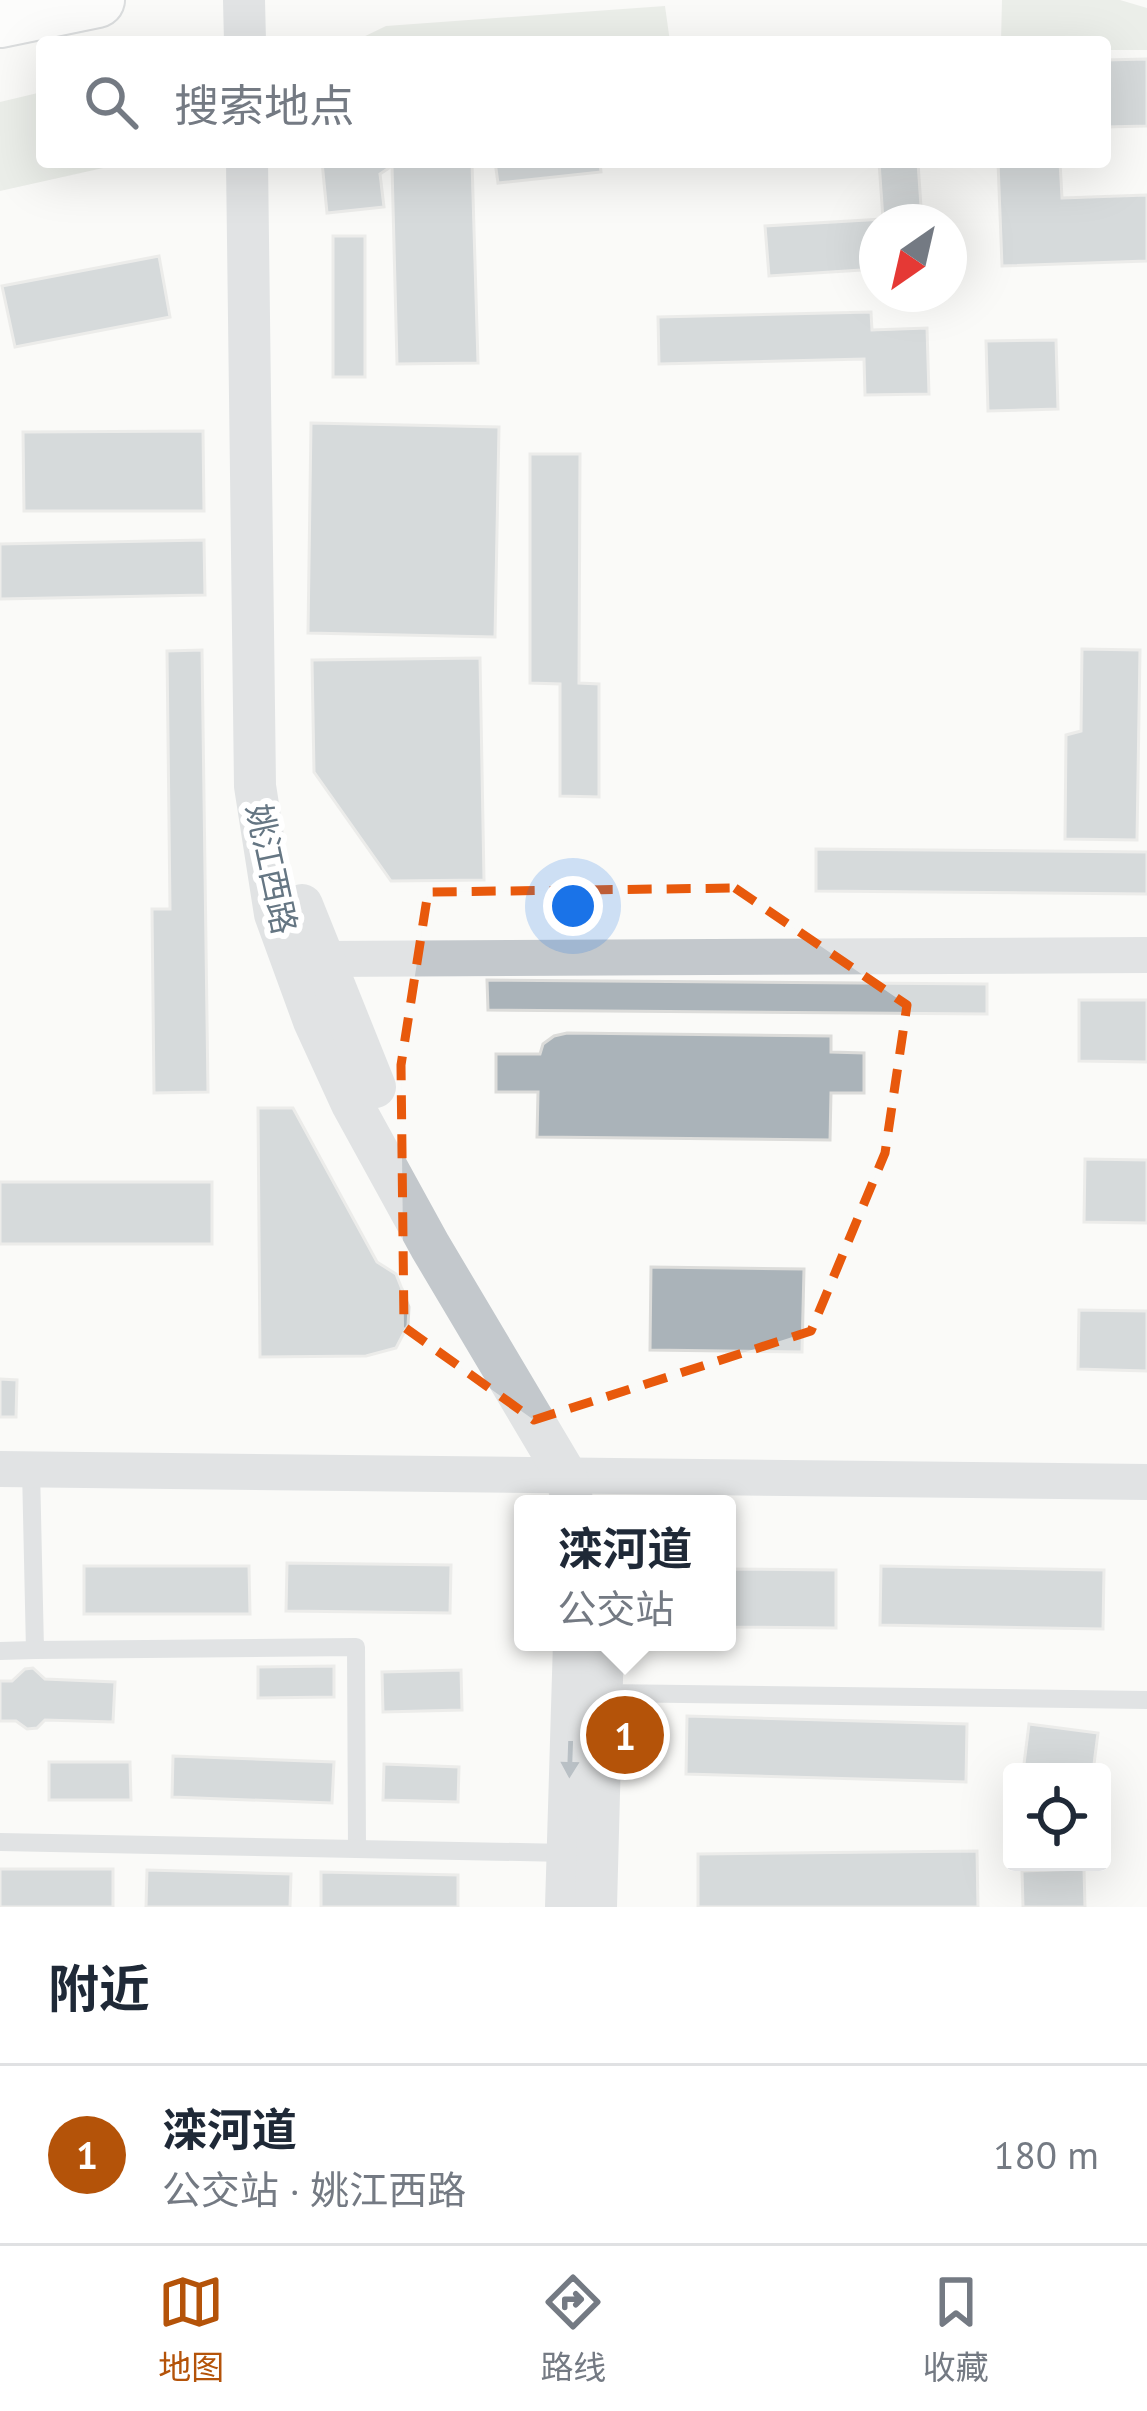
<!DOCTYPE html>
<html lang="zh">
<head>
<meta charset="utf-8">
<style>
  :root { --surface:#fff; --page:#f6f6f7; --text:#1f2937; --muted:#747a83; --line:#e0e1e3; --accent:#b45309 }
  body { margin:0; font-family:"PT Sans","Noto Sans SC",sans-serif; background:var(--page); color:var(--text) }
  .controls { position:absolute; right:36px; bottom:36px; display:grid; overflow:hidden; border-radius:12px; box-shadow:0 12px 48px #0002 }
  .controls button { width:108px; height:108px; display:grid; place-items:center; padding:0; border:0; border-bottom:3px solid var(--line); background:var(--surface); color:var(--text); font:60px sans-serif }
  .compass { position:absolute; left:859px; top:204px; width:108px; height:108px; border-radius:50%; background:var(--surface); box-shadow:0 12px 48px #0002; rotate:214deg }
  .you { position:absolute; left:573px; top:906px; width:42px; height:42px; margin:-30px; border:9px solid #fff; border-radius:50%; background:#1a73e8; box-shadow:0 0 0 18px #1a73e833 }
  .badge { display:grid; place-items:center; width:78px; height:78px; border-radius:50%; background:var(--accent); color:#fff; font-size:39px; font-weight:700 }
  .pin { position:absolute; translate:-50% -50%; border:6px solid #fff; box-shadow:0 3px 12px #0006 }
  .popup { position:absolute; left:514px; top:1495px; width:222px; height:156px; box-sizing:border-box; display:grid; place-content:center; border-radius:12px; background:var(--surface); filter:drop-shadow(0 3px 9px #0005); font-size:39px; white-space:nowrap; color:var(--muted) }
  .popup b { font-size:45px; color:var(--text) }
  .popup::after { content:''; position:absolute; left:50%; top:100%; margin-left:-24px; border:24px solid transparent; border-top-color:var(--surface) }
  .list { margin:0; padding:0; list-style:none }
  h2 { display:flex; justify-content:space-between; align-items:center; height:156px; margin:0; padding:0 48px; font-size:51px }
  h2 small { font-size:39px; font-weight:400; color:var(--muted) }
  .list li { display:grid; grid-template-columns:78px 1fr auto; gap:36px; align-items:center; box-sizing:border-box; height:180px; padding:0 48px; border-top:3px solid var(--line) }
  .list b { display:block; font-size:45px; white-space:nowrap }
  .list p { margin:0; font-size:39px; white-space:nowrap; color:var(--muted) }
  .list em { font-size:39px; font-style:normal; color:var(--muted) }
  .icon { flex:none; width:66px; height:66px; fill:none; stroke:currentColor; stroke-width:2; stroke-linecap:round; stroke-linejoin:round }
  .map { position:relative; flex:none; width:1147px; height:1907px; overflow:hidden }
  .search { position:absolute; background:var(--surface); box-shadow:0 12px 48px #0002; left:36px; right:36px; top:36px; height:132px; display:flex; align-items:center; gap:30px; box-sizing:border-box; padding:0 42px; border-radius:12px; color:var(--muted); font-size:45px }
  .sheet { height:336px; background:var(--surface) }
  nav { display:flex; justify-content:space-around; align-items:center; box-sizing:border-box; height:168px; border-top:3px solid var(--line); background:var(--surface); font-size:33px; color:var(--muted) }
  nav a { display:grid; justify-items:center; gap:6px }
  nav .on { color:var(--accent) }
  .map>svg:first-child { display:block }
  .green { fill:#dadfd7 }
  .building { fill:#aab3b9; stroke:#dcdcda; stroke-width:3 }
  .lines { fill:none; stroke-linecap:round; stroke-linejoin:round }
  .primary-casing { stroke:#b5babe; stroke-width:58 }
  .service { stroke:#c3c8cc; stroke-width:18 }
  .minor { stroke:#c3c8cc; stroke-width:36 }
  .tertiary { stroke:#c3c8cc; stroke-width:42 }
  .primary { stroke:#fff; stroke-width:54 }
  .oneway { fill:#6a7a87 }
  .marked { fill:none; stroke:#e8590c; stroke-width:9; stroke-dasharray:24 15; stroke-linejoin:round }
  .labels { text-anchor:middle; stroke-width:12; stroke-linejoin:round; paint-order:stroke }
  .street-label { font-size:33px; fill:#657683; stroke:#fff }
</style>
</head>
<body>
<div class="map">
<svg width="1147" height="1907" viewBox="0 0 1147 1907">
  <rect width="100%" height="100%" fill="#fafaf8"/>
  <g class="green">
    <polygon points="1002,0 1120,0 1147,8 1147,50 1105,50 1105,42 1001,42"/>
    <polygon points="665,6 670,42 353,42 386,26"/>
    <polygon points="42,92 42,162 130,162 0,191 0,102"/>
  </g>
  <g class="building">
    <polygon points="1147,59 1147,126 1105,127 1105,60"/>
    <polygon points="322,162 448,162 392,166 380,174 384,207 327,213"/>
    <polygon points="448,162 472,162 478,363 397,364 392,166"/>
    <polygon points="495,162 600,162 601,172 498,183"/>
    <polygon points="879,162 918,162 922,222 877,222 877,269 769,276 765,226 883,219"/>
    <polygon points="998,162 1060,162 1062,198 1147,195 1147,261 1002,266"/>
    <rect x="333" y="236" width="32" height="141"/>
    <polygon points="159,256 170,317 15,347 2,286"/>
    <polygon points="871,312 872,330 927,328 929,394 865,395 864,359 659,364 658,317"/>
    <polygon points="1056,340 1058,409 988,411 986,341"/>
    <polygon points="311,423 499,427 495,637 308,633"/>
    <polygon points="203,431 204,511 24,511 23,432"/>
    <polygon points="530,454 580,454 579,683 599,684 599,797 560,796 560,684 530,683"/>
    <polygon points="204,540 205,595 0,599 0,544"/>
    <polygon points="1082,649 1140,650 1137,840 1065,839 1066,735 1081,731"/>
    <polygon points="202,650 208,1092 154,1093 152,909 170,909 167,651"/>
    <polygon points="480,658 484,880 391,881 314,772 312,660"/>
    <polygon points="816,849 1147,852 1147,894 816,891"/>
    <polygon points="487,980 987,984 987,1014 488,1010"/>
    <polygon points="1079,1000 1147,1000 1147,1062 1079,1061"/>
    <polygon points="567,1033 831,1036 831,1052 864,1053 864,1093 831,1093 830,1140 537,1137 538,1092 496,1092 496,1054 540,1054 543,1044 554,1036"/>
    <polygon points="258,1108 293,1108 377,1262 396,1274 409,1307 408,1325 396,1348 366,1356 260,1357"/>
    <polygon points="1085,1159 1147,1160 1147,1223 1084,1222"/>
    <rect x="0" y="1182" width="212" height="62"/>
    <polygon points="651,1267 804,1269 802,1352 650,1350"/>
    <polygon points="1079,1310 1147,1311 1147,1371 1078,1369"/>
    <polygon points="0,1379 17,1380 16,1417 0,1417"/>
    <polygon points="287,1563 451,1565 450,1613 286,1611"/>
    <polygon points="84,1566 249,1566 250,1614 84,1614"/>
    <polygon points="881,1566 1104,1570 1103,1629 880,1625"/>
    <polygon points="727,1569 836,1570 836,1628 727,1627"/>
    <polygon points="334,1666 334,1697 258,1698 258,1667"/>
    <polygon points="33,1668 45,1679 115,1682 113,1722 45,1720 37,1728 27,1729 16,1721 0,1721 0,1681 12,1681 25,1669"/>
    <polygon points="461,1670 462,1710 383,1712 382,1672"/>
    <polygon points="687,1716 967,1724 966,1782 686,1774"/>
    <polygon points="1029,1724 1098,1733 1093,1772 1023,1772"/>
    <polygon points="173,1756 334,1762 332,1803 172,1797"/>
    <polygon points="49,1762 130,1762 131,1800 49,1800"/>
    <polygon points="384,1764 459,1767 458,1802 383,1800"/>
    <polygon points="977,1851 978,1907 698,1907 698,1854"/>
    <rect x="0" y="1869" width="113" height="38"/>
    <polygon points="1084,1869 1085,1907 1023,1907 1022,1871"/>
    <polygon points="147,1870 291,1874 290,1907 146,1907"/>
    <polygon points="321,1872 458,1875 458,1907 321,1907"/>
  </g>
  <g class="lines">
    <g class="primary-casing">
      <polyline id="primary" points="0,20 97,0"/>
    </g>
    <g class="service">
      <polyline points="31,1469 35,1650 356,1647 357,1849"/>
      <polyline points="0,1651 35,1650"/>
      <polyline points="603,1693 1147,1700"/>
      <polyline points="0,1842 567,1853"/>
    </g>
    <g class="minor">
      <polyline points="323,959 1147,955"/>
      <polyline points="0,1469 1147,1482"/>
    </g>
    <g class="tertiary">
      <polyline points="244,0 245,42"/>
      <polyline points="247,162 255,786 275,914 314,1021 352,1104 430,1246 566,1475 573,1504"/>
      <polyline points="302,905 375,1087"/>
      <polyline points="566,1907 574,1642"/>
      <polyline points="596,1907 603,1642"/>
    </g>
    <use href="#primary" class="primary"/>
  </g>
  <defs><path id="oneway-solid" d="M-6-.8H1V-3.2L6.5 0L1 3.2V.8H-6Z" transform="scale(3)"/></defs>
  <use class="oneway" href="#oneway-solid" transform="translate(570 1759) rotate(92)"/>
  <path d="M0 0H1147V1907H0ZM735,888l172,117 -22,148 -74,178 -277,89 -130,-93 -3,-262 27,-173z" fill="#fafaf8" fill-opacity=".55" fill-rule="evenodd"/>
  <path class="marked" d="M735,888l172,117 -22,148 -74,178 -277,89 -130,-93 -3,-262 27,-173z"/>
  <g class="labels">
    <g class="street-label">
      <text transform="translate(272 869) rotate(78)" y="12">姚江西路</text>
    </g>
  </g>
</svg>
<div class="controls">
<button><svg class="icon" aria-label="locate" viewBox="0 0 24 24"><circle cx="12" cy="12" r="6"/><path d="M12 2v4M12 18v4M2 12h4M18 12h4"/></svg></button>
</div>
<svg class="compass" viewBox="-18 -18 36 36"><path d="M0-13l5 13h-10z" fill="#e53935"/><path d="M0 13l5-13h-10z" fill="#747a83"/></svg>
<div class="you"></div>
<div class="pin badge" style="left:625px;top:1735px">1</div>
<div class="popup"><b>滦河道</b>公交站</div>
<div class="search"><svg class="icon" aria-label="search" viewBox="0 0 24 24"><circle cx="10" cy="10" r="6"/><path d="M15 15l6 6"/></svg>搜索地点</div>
</div>
<section class="sheet">
<h2>附近<small></small></h2>
<ul class="list">
<li><span class="badge">1</span><div><b>滦河道</b><p>公交站 · 姚江西路</p></div><em>180 m</em></li>
</ul>
</section>
<nav>
<a class="on"><svg class="icon" aria-label="map" viewBox="0 0 24 24"><path d="M3 6l6-2 6 2 6-2v14l-6 2-6-2-6 2zM9 4v14M15 6v14"/></svg>地图</a>
<a><svg class="icon" aria-label="directions" viewBox="0 0 24 24"><path d="M12 3l9 9-9 9-9-9zM9 14v-3h6M13 9l2 2-2 2"/></svg>路线</a>
<a><svg class="icon" aria-label="saved" viewBox="0 0 24 24"><path d="M7 4h10v16l-5-4-5 4z"/></svg>收藏</a>
</nav>
</body>
</html>
